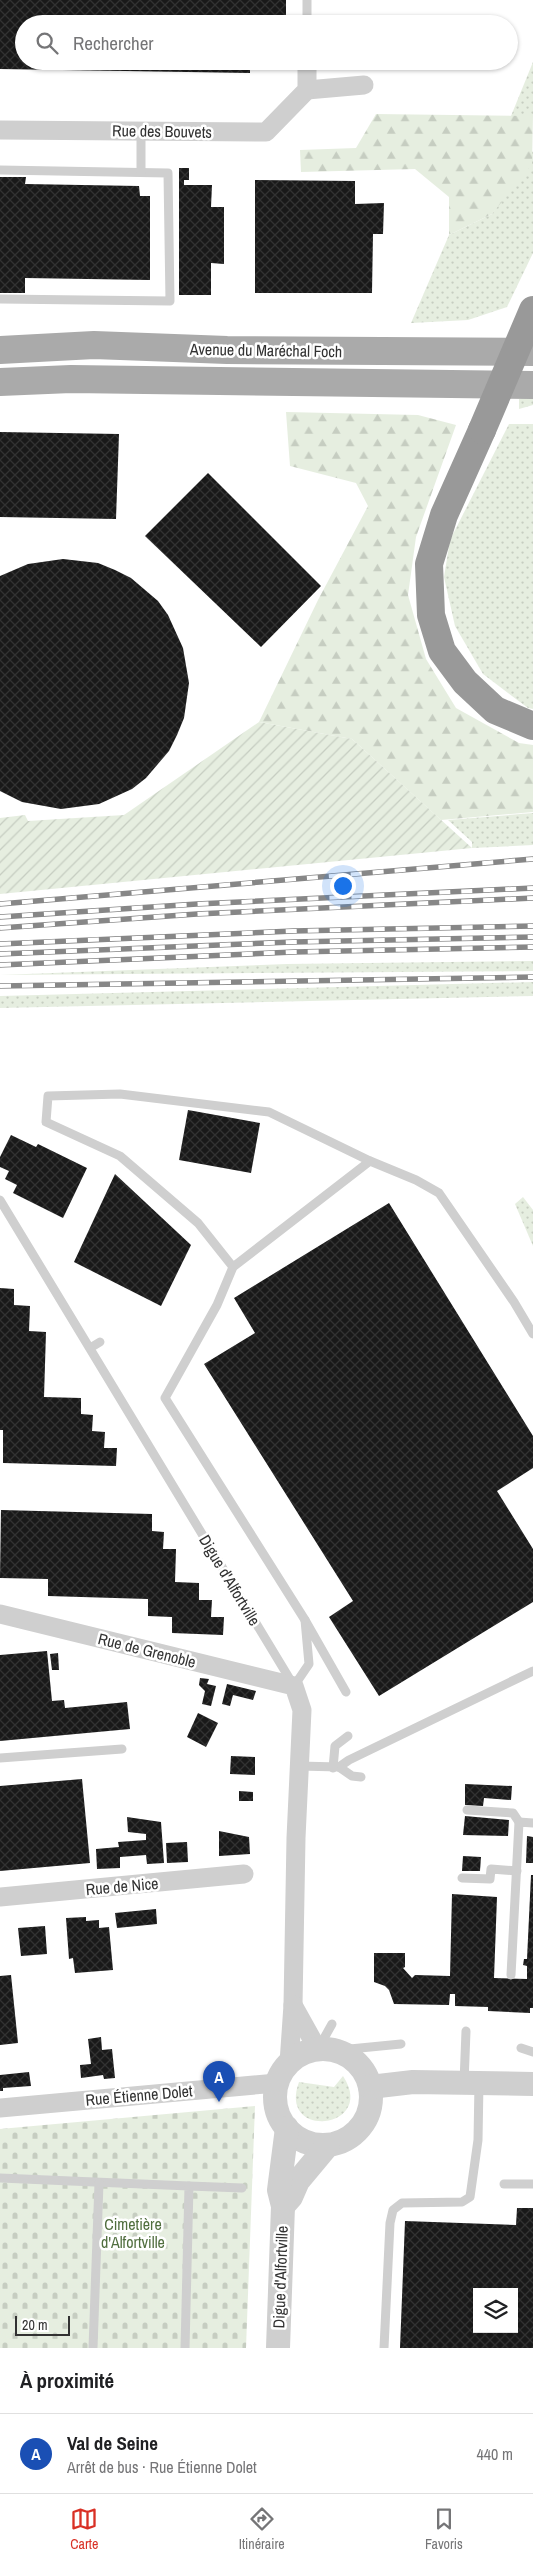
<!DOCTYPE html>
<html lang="fr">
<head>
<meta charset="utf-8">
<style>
  :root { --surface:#fff; --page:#f6f6f6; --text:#202124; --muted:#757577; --line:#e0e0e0; --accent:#d93025 }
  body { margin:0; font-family:"Archivo Narrow",sans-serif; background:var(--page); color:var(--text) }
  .controls { position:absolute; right:15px; bottom:15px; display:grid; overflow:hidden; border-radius:0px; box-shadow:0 1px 4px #0004 }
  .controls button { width:45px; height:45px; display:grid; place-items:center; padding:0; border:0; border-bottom:1px solid var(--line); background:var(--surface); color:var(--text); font:25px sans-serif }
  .scale { position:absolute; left:15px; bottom:12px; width:55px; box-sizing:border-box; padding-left:5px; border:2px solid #323232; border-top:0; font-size:14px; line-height:18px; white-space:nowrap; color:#323232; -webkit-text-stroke:4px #fff; paint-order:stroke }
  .you { position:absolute; left:342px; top:885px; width:18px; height:18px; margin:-12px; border:4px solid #fff; border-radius:50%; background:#1a73e8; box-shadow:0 0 0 8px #1a73e833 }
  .badge { display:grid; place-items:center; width:32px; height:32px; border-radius:50%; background:var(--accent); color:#fff; font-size:16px; font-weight:700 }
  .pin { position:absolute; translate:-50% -41px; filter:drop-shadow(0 1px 2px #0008) }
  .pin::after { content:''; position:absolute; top:26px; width:18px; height:15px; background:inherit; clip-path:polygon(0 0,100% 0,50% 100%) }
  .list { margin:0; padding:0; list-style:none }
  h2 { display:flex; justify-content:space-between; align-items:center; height:65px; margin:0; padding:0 20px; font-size:21px }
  h2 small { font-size:16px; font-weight:400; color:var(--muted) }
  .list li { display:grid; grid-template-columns:32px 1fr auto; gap:15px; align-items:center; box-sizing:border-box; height:80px; padding:0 20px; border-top:1px solid var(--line) }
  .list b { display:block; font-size:19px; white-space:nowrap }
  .list p { margin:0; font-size:16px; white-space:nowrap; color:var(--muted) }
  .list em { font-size:16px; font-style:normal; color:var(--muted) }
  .icon { flex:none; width:28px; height:28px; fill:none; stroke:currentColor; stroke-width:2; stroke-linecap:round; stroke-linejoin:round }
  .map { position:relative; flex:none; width:533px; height:2348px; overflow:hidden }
  .search { position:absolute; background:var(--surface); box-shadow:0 1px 4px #0004; left:15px; right:15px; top:15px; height:55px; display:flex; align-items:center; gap:12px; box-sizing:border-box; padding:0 18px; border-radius:28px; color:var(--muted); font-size:19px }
  .sheet { height:145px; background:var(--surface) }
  nav { display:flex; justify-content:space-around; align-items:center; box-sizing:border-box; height:70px; border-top:1px solid var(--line); background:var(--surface); font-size:14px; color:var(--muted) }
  nav a { display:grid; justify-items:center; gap:2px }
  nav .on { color:var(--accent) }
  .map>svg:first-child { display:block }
  .grass { fill:url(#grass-dots) }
  .forest { fill:url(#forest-firs) }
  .cemetery { fill:url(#cemetery-stones) }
  .garden { fill:url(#garden-furrows) }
  .building { fill:url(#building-cross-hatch); fill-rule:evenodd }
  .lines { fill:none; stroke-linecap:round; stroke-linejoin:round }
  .service { stroke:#cfcfcf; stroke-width:9 }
  .minor { stroke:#cfcfcf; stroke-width:19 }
  .tertiary { stroke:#cfcfcf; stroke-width:24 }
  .primary { stroke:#aaa; stroke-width:28 }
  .motorway { stroke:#999; stroke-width:28 }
  .rail-casing { stroke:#878787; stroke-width:5.5 }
  .rail { stroke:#fff; stroke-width:4; stroke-dasharray:11; stroke-linecap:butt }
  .motorway-bridge { stroke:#999; stroke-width:28 }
  .labels { text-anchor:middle; stroke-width:5; stroke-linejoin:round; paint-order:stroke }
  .street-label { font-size:16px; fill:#323232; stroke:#fff }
  .park-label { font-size:16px; fill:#506e3e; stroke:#fff }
</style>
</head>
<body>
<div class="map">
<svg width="533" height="2348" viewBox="0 0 533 2348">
  <defs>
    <pattern id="grass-dots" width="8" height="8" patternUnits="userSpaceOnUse" patternTransform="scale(1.25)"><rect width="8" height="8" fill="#e6eee0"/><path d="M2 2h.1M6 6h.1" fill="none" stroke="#c6cdc1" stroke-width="1.8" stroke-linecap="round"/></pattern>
    <pattern id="forest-firs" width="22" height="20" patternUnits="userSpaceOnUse" patternTransform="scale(1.25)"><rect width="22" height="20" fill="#e6eee0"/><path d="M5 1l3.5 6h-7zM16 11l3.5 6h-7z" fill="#c6cdc1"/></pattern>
    <pattern id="cemetery-stones" width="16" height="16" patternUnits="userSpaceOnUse" patternTransform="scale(1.25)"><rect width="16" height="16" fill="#e6eee0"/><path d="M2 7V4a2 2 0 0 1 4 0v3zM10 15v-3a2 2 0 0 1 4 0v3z" fill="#c6cdc1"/></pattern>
    <pattern id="garden-furrows" width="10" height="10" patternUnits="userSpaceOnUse" patternTransform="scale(1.25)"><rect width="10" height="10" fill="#e6eee0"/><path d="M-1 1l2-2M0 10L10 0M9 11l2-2" fill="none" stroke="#c6cdc1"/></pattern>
    <pattern id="building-cross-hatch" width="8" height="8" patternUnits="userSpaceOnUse" patternTransform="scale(1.25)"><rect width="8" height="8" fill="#191919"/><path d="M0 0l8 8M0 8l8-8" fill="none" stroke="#323232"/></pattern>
  </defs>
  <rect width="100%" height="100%" fill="#fff"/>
  <g class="grass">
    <polygon points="533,62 533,117 511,116"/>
    <polygon points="533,151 533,253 507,307 468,320 411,323 449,235 492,214"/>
    <polygon points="533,395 533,405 519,409 519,399"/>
    <polygon points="509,424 533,424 533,709 528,708 483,674 455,626 444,577 450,540"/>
    <polygon points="533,813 533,845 472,848 472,842 448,820"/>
    <polygon points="533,961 533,971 0,975 287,964"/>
    <polygon points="533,982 533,996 0,1008 0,996"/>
    <polygon points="523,1197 533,1210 533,1246 515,1204"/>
    <path d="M343,2076c35,53 -66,65 -44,6l35,5z"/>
  </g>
  <g class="forest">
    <polygon points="376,114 533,116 532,164 492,214 449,235 449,197 415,169 301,172 300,150 356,148"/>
    <polygon points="286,412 418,415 456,425 416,537 408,595 426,659 456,708 519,743 533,745 533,812 441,820 352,739 259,722 318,600 368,506 356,483 290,466"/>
  </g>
  <polygon class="cemetery" points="255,2106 246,2348 0,2348 0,2129"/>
  <polygon class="garden" points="259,722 352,739 472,848 0,894 0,818 25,815 28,821 124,815"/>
  <g class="building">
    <polygon points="0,0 286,0 286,22 24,24 24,61 250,61 250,73 0,69"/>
    <polygon points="179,168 189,168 189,180 184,180 184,185 212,185 211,207 224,207 224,264 211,263 211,295 179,295"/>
    <polygon points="0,177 26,177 25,184 139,186 140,196 150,196 150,280 25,278 25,293 0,293"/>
    <polygon points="255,180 355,181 355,204 384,203 383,234 373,234 372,293 255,293"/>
    <polygon points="0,432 119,434 116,519 0,517"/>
    <polygon points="208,473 321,586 261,647 145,536"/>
    <polygon points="63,559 98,563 115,570 131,578 158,601 168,615 183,648 189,683 184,718 177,735 169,751 146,778 132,789 99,804 61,809 22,802 0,791 0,576 28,564"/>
    <polygon points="188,1110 260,1123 251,1173 179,1160"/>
    <polygon points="11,1135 36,1147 38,1144 87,1168 63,1218 13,1193 17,1185 5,1179 9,1171 0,1167 0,1157"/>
    <polygon points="115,1174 191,1245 161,1306 74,1262"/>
    <polygon points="389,1203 533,1436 533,1468 497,1491 533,1549 533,1602 379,1696 329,1617 353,1601 204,1364 255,1333 234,1298"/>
    <polygon points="0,1288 14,1289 14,1305 30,1306 29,1331 46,1332 44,1397 81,1398 81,1414 93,1415 92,1431 105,1432 104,1448 117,1448 116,1466 3,1463 3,1430 0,1430"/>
    <polygon points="1,1510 152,1514 152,1531 164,1532 163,1549 176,1549 175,1582 199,1583 199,1600 212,1600 211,1617 224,1617 223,1635 172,1633 172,1617 148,1616 148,1599 48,1596 48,1579 0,1578"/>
    <polygon points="47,1651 52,1701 64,1700 65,1708 127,1702 130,1729 0,1741 0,1655"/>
    <polygon points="58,1653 59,1670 52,1670 50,1654"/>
    <polygon points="200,1678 209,1679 207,1684 216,1686 211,1706 202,1704 205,1691 199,1685"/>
    <polygon points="227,1684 256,1691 253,1700 233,1695 230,1706 222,1704"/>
    <polygon points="198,1713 218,1723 206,1747 187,1737"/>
    <polygon points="231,1756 255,1757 255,1775 230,1774"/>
    <polygon points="82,1779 90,1863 0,1871 0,1786"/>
    <polygon points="465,1784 512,1786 511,1800 484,1798 483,1806 465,1805"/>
    <polygon points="239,1791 253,1792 253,1801 239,1801"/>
    <polygon points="465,1816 509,1820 508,1836 463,1835"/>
    <polygon points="127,1817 161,1822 164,1863 147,1864 146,1855 120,1857 120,1868 97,1869 96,1849 119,1847 118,1842 146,1840 146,1834 128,1832"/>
    <polygon points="219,1831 249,1837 250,1854 219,1856"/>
    <polygon points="527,1836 533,1837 533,1863 526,1863"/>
    <polygon points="187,1842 188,1862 167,1863 166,1843"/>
    <polygon points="463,1856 481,1857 480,1871 462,1871"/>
    <polygon points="531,1875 533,1875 533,2008 530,2008 530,2013 488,2011 488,2007 455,2006 455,1994 450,1994 449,2005 394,2004 389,1990 385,1986 374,1982 374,1953 405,1953 405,1967 403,1968 412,1978 415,1975 450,1976 452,1894 497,1897 494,1978 527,1979 527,1966 523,1965 524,1959 527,1959"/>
    <polygon points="156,1909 157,1924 117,1928 115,1913"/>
    <polygon points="86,1917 86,1921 99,1920 99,1928 109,1927 113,1970 75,1973 73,1958 69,1959 66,1918"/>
    <polygon points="45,1926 47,1954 21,1956 18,1928"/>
    <polygon points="11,1975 18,2043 0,2045 0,1976"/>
    <polygon points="101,2037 102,2050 112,2049 115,2078 104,2079 103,2075 81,2078 80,2065 91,2064 88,2039"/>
    <polygon points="29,2072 31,2086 3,2088 3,2091 0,2091 0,2075"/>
    <path d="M517,2208h16v140h-133l5,-127 111,4zM477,2292h37v37h-37z"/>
  </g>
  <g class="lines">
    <g class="service">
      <polyline points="307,0 307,24"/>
      <polyline points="0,170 168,173 170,301 0,299"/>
      <polyline points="141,172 141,130"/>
      <polyline points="0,1200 294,1686 309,1664 305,1620 346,1692"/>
      <polyline points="233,1267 198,1223 120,1156 46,1122 48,1096 120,1094 269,1112 370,1161"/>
      <polyline points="90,1348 100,1342"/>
      <polyline points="305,1620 165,1398 217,1305 233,1267 370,1161 416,1180 439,1193 514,1302 533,1334"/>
      <polyline points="0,1758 122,1749"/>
      <polyline points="299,1766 339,1767 349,1760 533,1671"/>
      <polyline points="339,1767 352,1776 361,1777"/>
      <polyline points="333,1768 335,1746 348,1736"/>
      <polyline points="467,1810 513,1813 519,1822"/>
      <polyline points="462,1878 490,1879 491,1869 517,1871"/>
      <polyline points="511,1975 519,1822 533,1823"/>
      <polyline points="521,2048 533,2052"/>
      <polyline points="318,2049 332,2024"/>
      <polyline points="345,2055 350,2049 401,2044"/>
      <polyline points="464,2083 466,2031"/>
      <polyline points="0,2178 189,2186 185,2348"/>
      <polyline points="504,2184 533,2184"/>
      <polyline points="189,2186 242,2188"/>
      <polyline points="93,2348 99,2183"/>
      <polyline points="384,2348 390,2223 393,2210 402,2203 462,2202 470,2197 478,2140 479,2083"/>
    </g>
    <g class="minor">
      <polyline points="307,90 364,85"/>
      <polyline points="0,130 266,132 307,90 307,61"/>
      <polyline points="0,1614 294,1686 302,1710 296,1838 293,2005 289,2063"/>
      <polyline points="0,1897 244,1874"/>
      <polyline points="293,2005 318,2050"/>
      <polyline points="0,2108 277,2083"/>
    </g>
    <g class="tertiary">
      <circle cx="323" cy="2097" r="48"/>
      <polyline points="370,2087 413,2082 533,2084"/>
      <polyline points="283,2206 291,2197 298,2181 328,2145"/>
      <polyline points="278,2348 283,2206 279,2190 287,2128"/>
    </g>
    <g class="primary">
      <polyline points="0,350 94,345 227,350 533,352"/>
      <polyline points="0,382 71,379 533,385"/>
    </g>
    <polyline class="motorway" points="482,430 444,515 429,564 431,615 442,651 465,682 495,710 533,726"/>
    <g class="rail-casing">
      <g id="rail">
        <polyline points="0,904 533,859"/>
        <polyline points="0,917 197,904 533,888"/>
        <polyline points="0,928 197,914 533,898"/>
        <polyline points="0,944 293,931 533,926"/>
        <polyline points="0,954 293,942 533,937"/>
        <polyline points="0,965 294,952 533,947"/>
        <polyline points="0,986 533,977"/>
      </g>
    </g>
    <use href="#rail" class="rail"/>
    <polyline class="motorway-bridge" points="482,430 533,310"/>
  </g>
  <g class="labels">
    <g class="street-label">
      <text transform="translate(162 131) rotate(1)" y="6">Rue des Bouvets</text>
      <text transform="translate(266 350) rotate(1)" y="6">Avenue du Maréchal Foch</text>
      <text transform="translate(230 1580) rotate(59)" y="6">Digue d'Alfortville</text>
      <text transform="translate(147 1650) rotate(14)" y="6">Rue de Grenoble</text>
      <text transform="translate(122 1886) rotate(-5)" y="6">Rue de Nice</text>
      <text transform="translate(139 2095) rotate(-5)" y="6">Rue Étienne Dolet</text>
      <text transform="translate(280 2277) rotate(-88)" y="6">Digue d'Alfortville</text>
    </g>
    <g class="park-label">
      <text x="133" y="2230">Cimetière<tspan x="133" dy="18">d'Alfortville</tspan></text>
    </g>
  </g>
</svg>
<div class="controls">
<button><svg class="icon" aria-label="layers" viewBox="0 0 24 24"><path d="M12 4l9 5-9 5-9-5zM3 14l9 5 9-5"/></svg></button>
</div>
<div class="scale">20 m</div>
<div class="you"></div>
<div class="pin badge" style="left:219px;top:2102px;background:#1a4fb4">A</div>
<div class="search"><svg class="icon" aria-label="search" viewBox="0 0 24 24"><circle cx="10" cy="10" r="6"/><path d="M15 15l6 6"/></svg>Rechercher</div>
</div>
<section class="sheet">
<h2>À proximité<small></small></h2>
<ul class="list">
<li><span class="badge" style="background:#1a4fb4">A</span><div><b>Val de Seine</b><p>Arrêt de bus · Rue Étienne Dolet</p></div><em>440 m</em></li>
</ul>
</section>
<nav>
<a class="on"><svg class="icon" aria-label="map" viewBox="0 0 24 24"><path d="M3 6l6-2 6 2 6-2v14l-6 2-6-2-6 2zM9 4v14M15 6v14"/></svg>Carte</a>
<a><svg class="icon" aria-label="directions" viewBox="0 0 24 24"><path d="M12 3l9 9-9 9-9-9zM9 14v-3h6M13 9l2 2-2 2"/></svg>Itinéraire</a>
<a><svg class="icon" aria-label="saved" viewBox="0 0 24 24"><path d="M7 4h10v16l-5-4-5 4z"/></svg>Favoris</a>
</nav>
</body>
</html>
